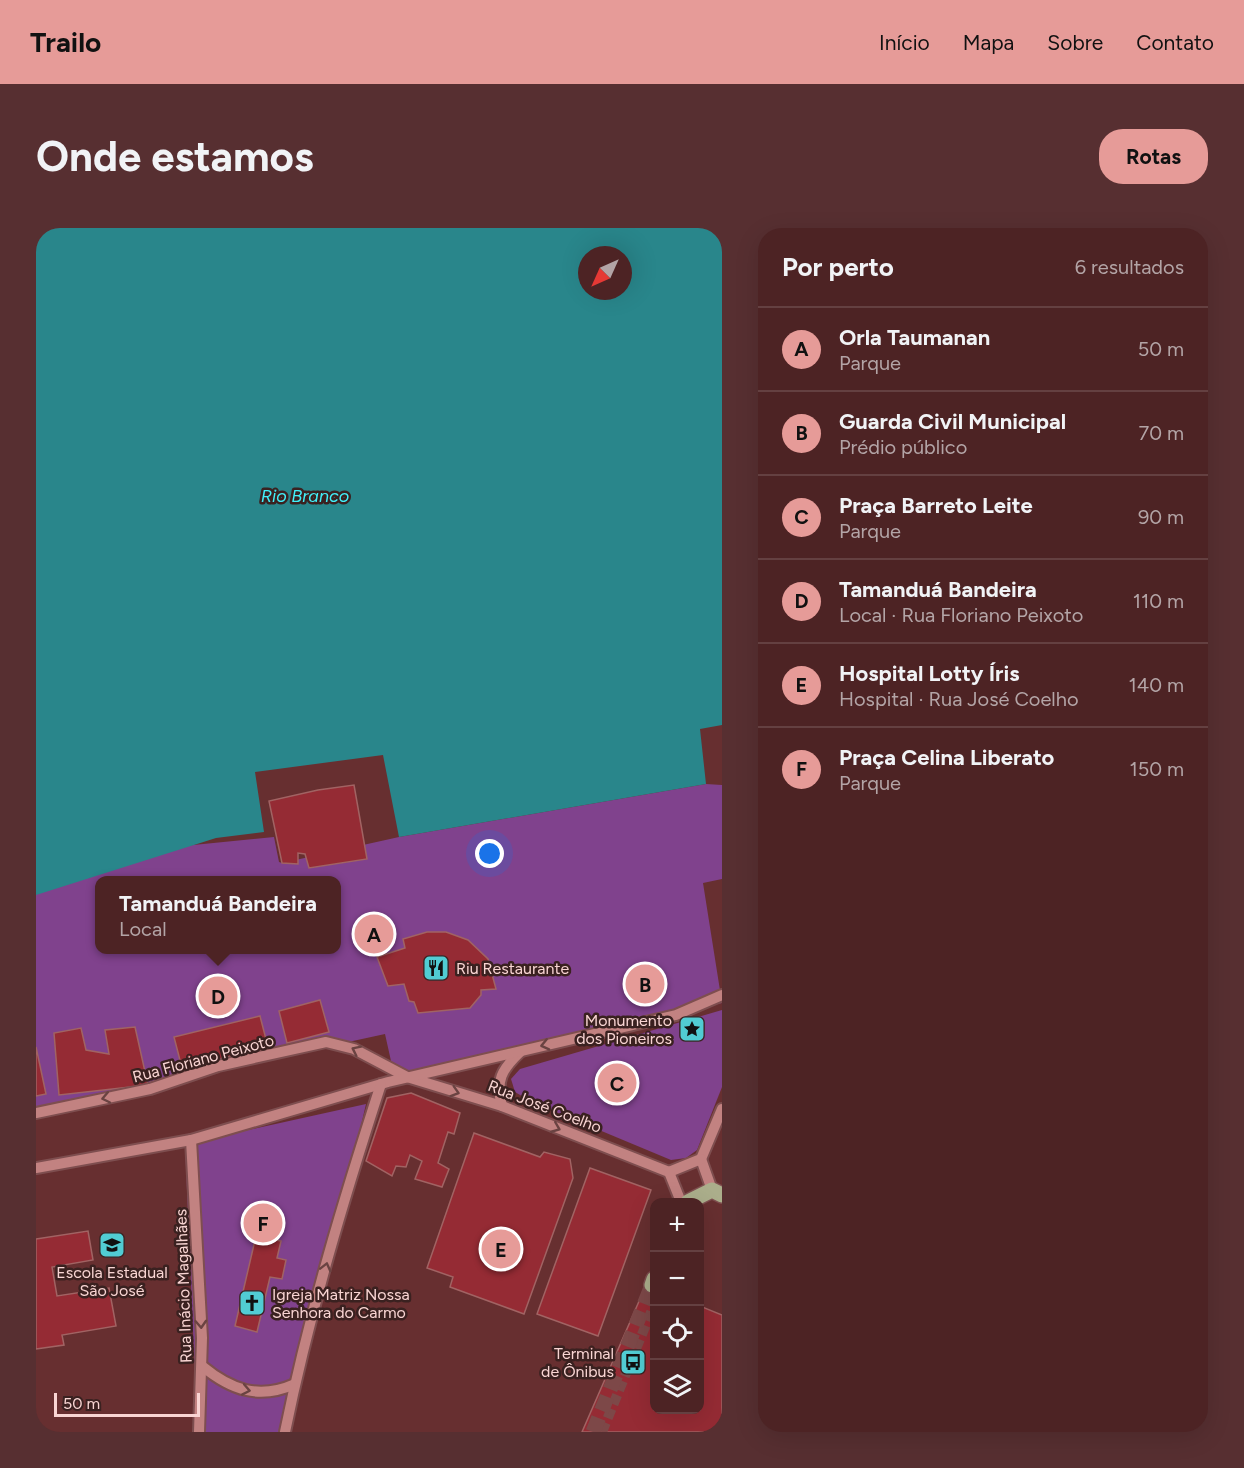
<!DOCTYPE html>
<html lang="pt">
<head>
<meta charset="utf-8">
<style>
  :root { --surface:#4d2324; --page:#572f31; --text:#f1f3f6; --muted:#b3a4a6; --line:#644041; --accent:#e69b98 }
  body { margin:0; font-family:Figtree,sans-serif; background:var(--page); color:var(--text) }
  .controls { position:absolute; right:18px; bottom:18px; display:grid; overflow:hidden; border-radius:12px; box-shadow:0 6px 24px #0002 }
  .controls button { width:54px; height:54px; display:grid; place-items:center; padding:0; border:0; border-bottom:2px solid var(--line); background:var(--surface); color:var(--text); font:30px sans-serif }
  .compass { position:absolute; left:542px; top:18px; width:54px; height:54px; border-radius:50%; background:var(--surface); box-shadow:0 6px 24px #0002; rotate:225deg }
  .scale { position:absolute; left:18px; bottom:15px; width:146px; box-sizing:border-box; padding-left:6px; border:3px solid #f9d5d3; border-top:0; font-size:16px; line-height:21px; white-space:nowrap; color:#f9d5d3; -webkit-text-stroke:4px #3a2120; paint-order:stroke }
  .you { position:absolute; left:454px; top:626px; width:21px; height:21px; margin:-15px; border:4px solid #fff; border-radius:50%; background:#1a73e8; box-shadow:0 0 0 9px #1a73e833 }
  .badge { display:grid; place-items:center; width:39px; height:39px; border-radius:50%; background:var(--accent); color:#111; font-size:20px; font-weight:700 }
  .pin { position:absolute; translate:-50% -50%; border:3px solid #fff; box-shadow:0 2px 6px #0006 }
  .popup { position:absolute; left:59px; top:648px; width:246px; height:78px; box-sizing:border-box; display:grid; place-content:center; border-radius:12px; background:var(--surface); filter:drop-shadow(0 2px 4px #0005); font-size:20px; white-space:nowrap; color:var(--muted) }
  .popup b { font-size:22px; color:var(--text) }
  .popup::after { content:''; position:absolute; left:50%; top:100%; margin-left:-12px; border:12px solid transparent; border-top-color:var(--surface) }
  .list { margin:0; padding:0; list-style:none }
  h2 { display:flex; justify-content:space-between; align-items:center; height:78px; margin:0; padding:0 24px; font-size:26px }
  h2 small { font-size:20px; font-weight:400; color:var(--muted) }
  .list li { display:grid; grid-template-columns:39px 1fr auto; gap:18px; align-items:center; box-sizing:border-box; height:84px; padding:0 24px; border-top:2px solid var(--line) }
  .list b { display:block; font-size:22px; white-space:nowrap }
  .list p { margin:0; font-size:20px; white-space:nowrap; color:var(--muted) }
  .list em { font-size:20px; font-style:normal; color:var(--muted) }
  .icon { flex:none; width:33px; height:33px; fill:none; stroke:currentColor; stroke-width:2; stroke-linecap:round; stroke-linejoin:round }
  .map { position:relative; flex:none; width:686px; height:1204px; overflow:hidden; border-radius:24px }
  header { display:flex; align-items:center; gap:36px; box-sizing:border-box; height:84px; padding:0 30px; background:var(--accent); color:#111 }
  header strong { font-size:28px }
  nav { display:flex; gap:33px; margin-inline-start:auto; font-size:21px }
  .intro { display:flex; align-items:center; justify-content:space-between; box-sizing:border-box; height:144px; padding:0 36px }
  h1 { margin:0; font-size:42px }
  .button { padding:15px 27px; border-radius:24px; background:var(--accent); color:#111; font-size:21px; font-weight:700 }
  main { display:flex; gap:36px; padding:0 36px }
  aside { flex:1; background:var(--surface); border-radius:24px; box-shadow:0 6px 24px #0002 }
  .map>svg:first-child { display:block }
  .green { fill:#80428d; fill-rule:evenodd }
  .water { fill:#29868b; fill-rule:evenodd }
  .building { fill:#952b34; stroke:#a16363; stroke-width:1.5 }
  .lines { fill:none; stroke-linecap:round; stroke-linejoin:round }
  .minor-tunnel { stroke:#7d4848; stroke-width:10; stroke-dasharray:10 5; stroke-linecap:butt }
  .major-tunnel { stroke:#7d4848; stroke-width:15; stroke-dasharray:15 8; stroke-linecap:butt }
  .minor-casing { stroke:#7e4e4f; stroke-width:14 }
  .major-casing { stroke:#7e4e4f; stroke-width:18 }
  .minor { stroke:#c28281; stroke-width:10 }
  .major { stroke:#abae8b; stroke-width:15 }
  .oneway { stroke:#6a4342 }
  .labels { text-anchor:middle; stroke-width:5; stroke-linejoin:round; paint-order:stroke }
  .poi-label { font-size:16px; fill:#f9d5d3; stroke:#3a2120; text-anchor:start }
  .street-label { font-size:16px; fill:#f9d5d3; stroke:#3a2120 }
  .water-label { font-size:18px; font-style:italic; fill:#41f0f9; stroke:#3a2120 }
</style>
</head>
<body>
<header>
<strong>Trailo</strong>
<nav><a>Início</a><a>Mapa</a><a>Sobre</a><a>Contato</a></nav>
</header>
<div class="intro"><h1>Onde estamos</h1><a class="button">Rotas</a></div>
<main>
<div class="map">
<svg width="686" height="1204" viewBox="0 0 686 1204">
  <rect width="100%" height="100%" fill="#672f30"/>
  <g class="green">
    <path d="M670,556l16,1v94l-19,4 19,120 -327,76 -10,-45 -349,76v-223l37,-30 201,-20 5,25 3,1 117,-26zM63,652h237v70h-237z"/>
    <polygon points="686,782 686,859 661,922 650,930 635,932 496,874 479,864 475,851 484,841"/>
    <polygon points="330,876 254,1204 158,1204 159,1148 149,916"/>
  </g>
  <path class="water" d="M0,0h686v497l-22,4 6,55 -307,53 -16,-82 -128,17 9,60 -48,6 -180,57zM551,27h36v36h-36z"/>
  <g class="building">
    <polygon points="318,557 331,631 273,640 269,626 262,625 262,636 246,635 233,573 282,562"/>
    <polygon points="391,704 410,704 432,712 452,731 460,761 445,762 445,767 434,780 382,785 378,774 373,773 368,756 352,758 341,729 369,720 367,711"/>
    <polygon points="621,745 625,760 597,767 594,751"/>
    <polygon points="284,772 293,804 251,815 243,783"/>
    <polygon points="224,788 232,819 146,840 138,809"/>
    <polygon points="99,799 112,857 23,867 18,805 45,800 50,822 73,826 69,802"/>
    <polygon points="0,819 10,866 0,868"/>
    <polygon points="375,865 424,885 418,906 412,904 402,935 413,941 406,959 379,951 386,933 374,927 370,939 360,938 356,948 330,933 351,870"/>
    <polygon points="438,905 504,929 508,924 534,931 537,950 488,1086 414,1059 417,1049 391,1040"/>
    <polygon points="554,940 615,962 562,1108 501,1086"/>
    <polygon points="52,1003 57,1032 16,1039 21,1068 73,1060 80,1098 26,1107 28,1117 0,1121 0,1011"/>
    <polygon points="220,1008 245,1013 241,1030 250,1032 246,1051 234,1049 221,1104 199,1098"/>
    <polygon points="611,1055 618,1058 618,1182 664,1182 664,1078 686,1087 686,1204 546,1204"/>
  </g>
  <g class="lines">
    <polyline class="minor-tunnel" points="566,1204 618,1077"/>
    <polyline class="major-tunnel" points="557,1204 616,1057"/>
    <g class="minor-casing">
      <g id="minor">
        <path d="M466,878c-7,-25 0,-37 18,-54"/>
        <polyline points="0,885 114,861 182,838 290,814 318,821 371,849 466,878 633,944"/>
        <polyline points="155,912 166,1110 163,1204"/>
        <polyline points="665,931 686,881"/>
        <polyline points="665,931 676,962"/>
        <polyline points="0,940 155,912 352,854 640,787 686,767"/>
        <polyline points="633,944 665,931"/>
        <polyline points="633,944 645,974"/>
        <path d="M166,1138c29,24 57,34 93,18"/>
        <path d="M249,1204c24,-118 59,-234 96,-348"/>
      </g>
    </g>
    <g class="major-casing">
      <g id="major">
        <polyline points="652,974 676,962 686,967"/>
        <polyline points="616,1057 618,1051"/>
      </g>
    </g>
    <use href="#minor" class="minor"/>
    <use href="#major" class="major"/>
  </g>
  <defs><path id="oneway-chevron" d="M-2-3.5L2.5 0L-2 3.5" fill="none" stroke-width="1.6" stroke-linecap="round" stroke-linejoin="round" transform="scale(1.5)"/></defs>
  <g class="oneway">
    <use href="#oneway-chevron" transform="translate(509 817) rotate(167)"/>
    <use href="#oneway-chevron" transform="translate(320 822) rotate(-154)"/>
    <use href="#oneway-chevron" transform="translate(419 864) rotate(17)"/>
    <use href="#oneway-chevron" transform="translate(70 870) rotate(168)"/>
    <use href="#oneway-chevron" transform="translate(520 900) rotate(22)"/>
    <use href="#oneway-chevron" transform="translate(290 1039) rotate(-76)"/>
    <use href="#oneway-chevron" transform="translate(165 1096) rotate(87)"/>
    <use href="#oneway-chevron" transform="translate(210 1162) rotate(11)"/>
  </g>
  <defs>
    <g id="restaurant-square" transform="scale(1.35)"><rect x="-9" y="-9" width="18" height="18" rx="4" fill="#51ccd3" stroke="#3a2120"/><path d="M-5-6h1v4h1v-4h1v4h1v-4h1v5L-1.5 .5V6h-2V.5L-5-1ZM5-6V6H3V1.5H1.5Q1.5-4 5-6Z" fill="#111"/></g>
    <g id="sight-square" transform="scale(1.35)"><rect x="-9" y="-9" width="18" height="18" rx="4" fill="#51ccd3" stroke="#3a2120"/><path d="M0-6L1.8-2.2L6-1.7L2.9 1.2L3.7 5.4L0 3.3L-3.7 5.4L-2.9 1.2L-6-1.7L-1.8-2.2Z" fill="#111"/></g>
    <g id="school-square" transform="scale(1.35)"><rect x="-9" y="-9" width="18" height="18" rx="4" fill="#51ccd3" stroke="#3a2120"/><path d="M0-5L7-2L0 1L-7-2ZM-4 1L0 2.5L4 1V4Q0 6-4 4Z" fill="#111"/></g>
    <g id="church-square" transform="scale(1.35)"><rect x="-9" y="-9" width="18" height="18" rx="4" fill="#51ccd3" stroke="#3a2120"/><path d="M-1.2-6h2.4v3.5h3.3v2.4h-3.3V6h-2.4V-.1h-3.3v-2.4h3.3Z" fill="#111"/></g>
    <g id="bus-square" transform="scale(1.35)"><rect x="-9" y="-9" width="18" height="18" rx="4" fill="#51ccd3" stroke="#3a2120"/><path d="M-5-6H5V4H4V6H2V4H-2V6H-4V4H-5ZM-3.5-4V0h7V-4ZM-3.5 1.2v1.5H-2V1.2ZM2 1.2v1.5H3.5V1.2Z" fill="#111"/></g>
  </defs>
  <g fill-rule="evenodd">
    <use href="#restaurant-square" x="400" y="740"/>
    <use href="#sight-square" x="656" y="801"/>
    <use href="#school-square" x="76" y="1017"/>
    <use href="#church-square" x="216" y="1075"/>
    <use href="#bus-square" x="597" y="1134"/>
  </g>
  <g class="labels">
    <g class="poi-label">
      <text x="420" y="746">Riu Restaurante</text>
      <text x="636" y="798" text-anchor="end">Monumento<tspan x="636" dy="18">dos Pioneiros</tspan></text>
      <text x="76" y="1050" text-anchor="middle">Escola Estadual<tspan x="76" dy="18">São José</tspan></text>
      <text x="236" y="1072">Igreja Matriz Nossa<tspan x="236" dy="18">Senhora do Carmo</tspan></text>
      <text x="578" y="1131" text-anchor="end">Terminal<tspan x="578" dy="18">de Ônibus</tspan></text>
    </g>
    <g class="street-label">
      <text transform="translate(167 830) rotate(-15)" y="6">Rua Floriano Peixoto</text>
      <text transform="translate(509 878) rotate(21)" y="6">Rua José Coelho</text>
      <text transform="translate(147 1058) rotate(-92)" y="6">Rua Inácio Magalhães</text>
    </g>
    <g class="water-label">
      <text x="269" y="274">Rio Branco</text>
    </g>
  </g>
</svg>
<div class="controls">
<button>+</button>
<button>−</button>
<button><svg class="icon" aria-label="locate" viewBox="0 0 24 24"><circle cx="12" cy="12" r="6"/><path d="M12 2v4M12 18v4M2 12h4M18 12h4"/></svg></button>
<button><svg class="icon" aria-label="layers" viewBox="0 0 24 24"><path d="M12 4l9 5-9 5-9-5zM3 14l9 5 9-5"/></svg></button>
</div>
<svg class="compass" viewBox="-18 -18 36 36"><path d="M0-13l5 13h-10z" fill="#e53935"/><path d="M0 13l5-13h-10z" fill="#b3a4a6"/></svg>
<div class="scale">50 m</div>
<div class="you"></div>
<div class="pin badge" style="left:338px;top:706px">A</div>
<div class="pin badge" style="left:609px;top:756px">B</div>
<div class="pin badge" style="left:581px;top:855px">C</div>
<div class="pin badge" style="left:182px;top:768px">D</div>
<div class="popup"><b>Tamanduá Bandeira</b>Local</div>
<div class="pin badge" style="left:465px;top:1021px">E</div>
<div class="pin badge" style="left:227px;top:995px">F</div>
</div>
<aside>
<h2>Por perto<small>6 resultados</small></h2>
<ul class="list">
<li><span class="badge">A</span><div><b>Orla Taumanan</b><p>Parque</p></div><em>50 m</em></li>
<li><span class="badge">B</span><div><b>Guarda Civil Municipal</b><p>Prédio público</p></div><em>70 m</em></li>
<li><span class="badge">C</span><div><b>Praça Barreto Leite</b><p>Parque</p></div><em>90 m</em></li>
<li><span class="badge">D</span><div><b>Tamanduá Bandeira</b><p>Local · Rua Floriano Peixoto</p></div><em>110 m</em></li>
<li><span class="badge">E</span><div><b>Hospital Lotty Íris</b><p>Hospital · Rua José Coelho</p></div><em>140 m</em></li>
<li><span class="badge">F</span><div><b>Praça Celina Liberato</b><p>Parque</p></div><em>150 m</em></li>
</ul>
</aside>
</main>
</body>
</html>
